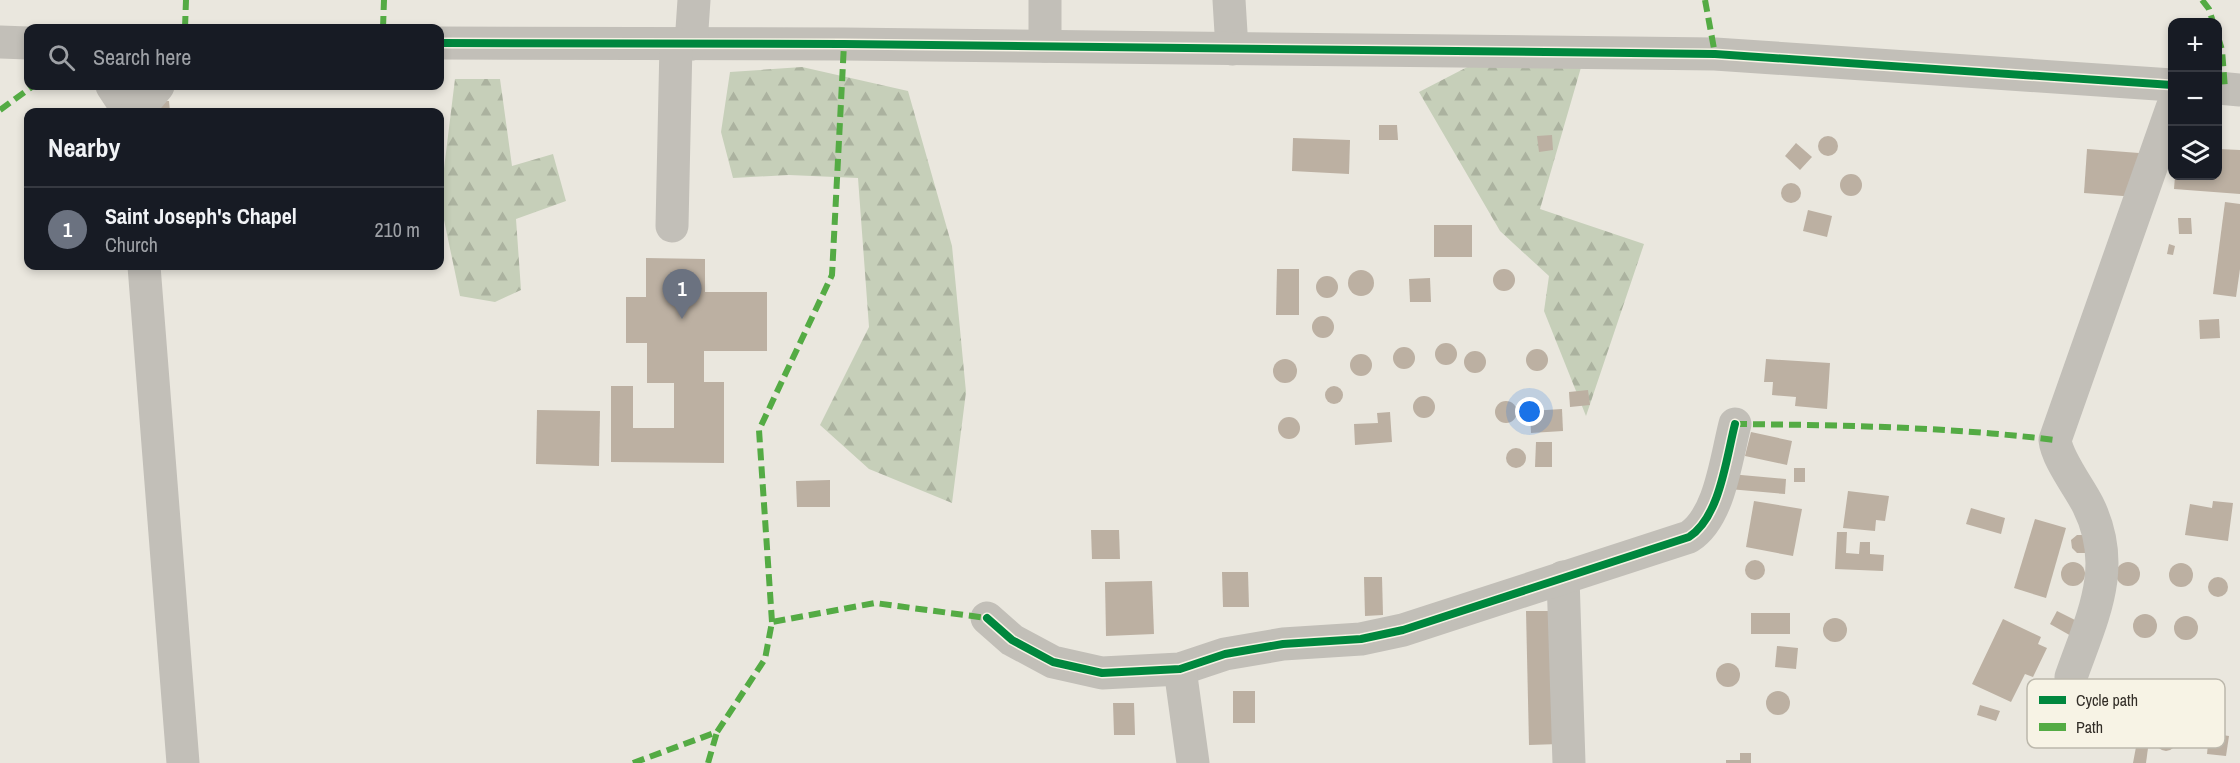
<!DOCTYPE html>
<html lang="en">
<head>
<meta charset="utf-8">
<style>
  :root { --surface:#171b24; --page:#20242c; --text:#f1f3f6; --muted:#9ea1a6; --line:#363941; --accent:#1a73e8 }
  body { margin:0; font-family:"Archivo Narrow",sans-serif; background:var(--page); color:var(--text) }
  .controls { position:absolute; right:18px; top:18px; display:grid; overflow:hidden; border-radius:12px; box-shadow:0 3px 9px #0003 }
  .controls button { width:54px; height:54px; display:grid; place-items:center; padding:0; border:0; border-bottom:2px solid var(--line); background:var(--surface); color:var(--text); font:30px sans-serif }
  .you { position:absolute; left:1530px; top:412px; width:21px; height:21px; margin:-15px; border:4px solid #fff; border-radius:50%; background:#1a73e8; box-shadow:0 0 0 9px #1a73e833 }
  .badge { display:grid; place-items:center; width:39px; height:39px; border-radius:50%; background:var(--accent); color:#fff; font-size:20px; font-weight:700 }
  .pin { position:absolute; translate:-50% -50px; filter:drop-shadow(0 2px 3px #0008) }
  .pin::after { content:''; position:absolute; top:32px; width:21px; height:18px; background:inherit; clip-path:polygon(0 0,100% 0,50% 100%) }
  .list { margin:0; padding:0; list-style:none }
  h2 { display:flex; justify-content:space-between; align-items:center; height:78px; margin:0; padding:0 24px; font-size:26px }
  h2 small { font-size:20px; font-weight:400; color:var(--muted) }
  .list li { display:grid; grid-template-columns:39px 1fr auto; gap:18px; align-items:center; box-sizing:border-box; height:84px; padding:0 24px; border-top:2px solid var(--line) }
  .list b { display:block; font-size:22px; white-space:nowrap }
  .list p { margin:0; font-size:20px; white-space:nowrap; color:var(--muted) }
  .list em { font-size:20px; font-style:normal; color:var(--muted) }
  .icon { flex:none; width:33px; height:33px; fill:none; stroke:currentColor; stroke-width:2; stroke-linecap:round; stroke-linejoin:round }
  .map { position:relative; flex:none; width:2240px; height:763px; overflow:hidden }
  .search { position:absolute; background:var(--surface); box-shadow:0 3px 9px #0003; left:24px; top:24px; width:420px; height:66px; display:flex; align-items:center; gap:15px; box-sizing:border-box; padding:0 21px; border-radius:12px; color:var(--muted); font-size:22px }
  .panel { position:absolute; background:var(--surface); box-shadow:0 3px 9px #0003; left:24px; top:108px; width:420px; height:162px; border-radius:12px }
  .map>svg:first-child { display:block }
  .forest { fill:url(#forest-firs) }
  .building { fill:#bcb0a2 }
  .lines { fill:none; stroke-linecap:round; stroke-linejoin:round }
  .minor { stroke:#c2bfb8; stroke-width:33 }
  .quiet { stroke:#54ab44; stroke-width:6; stroke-dasharray:12 6; stroke-linecap:butt }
  .cycleway-casing { stroke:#f7f3e5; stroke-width:11 }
  .cycleway { stroke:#00873e; stroke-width:8 }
  .key { fill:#f7f3e5; stroke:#bcb8ac; stroke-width:1.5 }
  .key-label { font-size:16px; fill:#322d27 }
</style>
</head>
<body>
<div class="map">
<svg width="2240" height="763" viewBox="0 0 2240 763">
  <defs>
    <pattern id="forest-firs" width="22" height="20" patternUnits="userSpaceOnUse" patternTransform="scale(1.5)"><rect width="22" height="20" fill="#c6cfb9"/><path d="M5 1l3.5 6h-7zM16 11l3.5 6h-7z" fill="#abb29f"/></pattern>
  </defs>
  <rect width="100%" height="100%" fill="#eae7de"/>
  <g class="forest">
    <polygon points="1475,63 1582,64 1540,209 1644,244 1586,416 1544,311 1549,276 1500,231 1419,92"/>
    <polygon points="802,67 908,91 952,246 966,392 952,503 869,469 820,425 869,327 858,178 789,175 733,178 721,132 730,72"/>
    <polygon points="455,79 500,79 512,166 553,154 566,201 516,219 521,290 495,302 460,296 440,201"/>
  </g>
  <g class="building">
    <polygon points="159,101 169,101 170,112 159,112"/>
    <polygon points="1379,125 1397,125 1398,140 1379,140"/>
    <polygon points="1552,135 1553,150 1539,152 1537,136"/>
    <circle cx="1828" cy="146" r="10"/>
    <polygon points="1293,138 1350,140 1349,174 1292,171"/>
    <polygon points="1796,143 1812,157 1800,170 1785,156"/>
    <polygon points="2087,149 2139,153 2136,197 2084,193"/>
    <polygon points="2218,149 2240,150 2240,194 2174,189 2175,176 2218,176"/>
    <circle cx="1851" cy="185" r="11"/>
    <circle cx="1791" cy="193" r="10"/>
    <polygon points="2225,202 2240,204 2240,269 2236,297 2213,294"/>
    <polygon points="1808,210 1832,216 1827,237 1803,231"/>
    <polygon points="2178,218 2191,218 2192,234 2179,234"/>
    <rect x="1434" y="225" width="38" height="32"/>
    <polygon points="2169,244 2175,246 2173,255 2167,254"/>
    <polygon points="646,258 705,259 705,292 767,292 767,351 704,351 704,382 724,382 724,463 611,462 611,386 633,386 633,428 674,428 674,383 647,383 647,343 626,343 626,297 646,297"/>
    <circle cx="1504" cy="280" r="11"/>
    <polygon points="1277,269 1299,269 1299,315 1276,315"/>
    <circle cx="1361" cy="283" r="13"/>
    <circle cx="1327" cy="287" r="11"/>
    <polygon points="1430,278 1431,302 1410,302 1409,279"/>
    <circle cx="1323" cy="327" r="11"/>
    <polygon points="2219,319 2220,338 2200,339 2199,320"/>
    <circle cx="1446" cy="354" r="11"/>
    <circle cx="1404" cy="358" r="11"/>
    <circle cx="1537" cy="360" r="11"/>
    <circle cx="1475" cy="362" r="11"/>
    <circle cx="1361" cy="365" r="11"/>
    <polygon points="1766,359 1830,363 1827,409 1795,406 1796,397 1772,395 1773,382 1764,382"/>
    <circle cx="1285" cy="371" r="12"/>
    <circle cx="1334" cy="395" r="9"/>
    <polygon points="1588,390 1590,405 1570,407 1569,392"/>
    <circle cx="1424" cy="407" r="11"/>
    <circle cx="1506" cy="412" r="11"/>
    <polygon points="1562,409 1563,431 1531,433 1530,411"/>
    <polygon points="537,410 600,411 599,466 536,464"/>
    <polygon points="1390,412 1392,442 1355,445 1354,424 1378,423 1377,413"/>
    <circle cx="1289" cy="428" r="11"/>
    <polygon points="1751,432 1792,441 1787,465 1745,456"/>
    <polygon points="1536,442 1552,442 1552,467 1535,467"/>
    <circle cx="1516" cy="458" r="10"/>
    <rect x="1794" y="468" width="11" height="14"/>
    <polygon points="1730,474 1786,479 1785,494 1729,489"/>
    <polygon points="830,480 830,507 797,507 796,481"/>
    <polygon points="1848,491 1889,496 1885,521 1876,520 1875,531 1843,528"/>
    <polygon points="1754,501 1802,509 1793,556 1746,547"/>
    <polygon points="2213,501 2233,503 2228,541 2185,535 2190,504 2212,508"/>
    <polygon points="1971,508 2005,518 2001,534 1966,524"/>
    <polygon points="2035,519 2066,528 2046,598 2014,588"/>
    <polygon points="1091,530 1119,530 1120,559 1092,559"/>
    <polygon points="1837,532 1847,532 1846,553 1859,554 1860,542 1870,542 1870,554 1884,555 1883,571 1835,569"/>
    <polygon points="2077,535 2085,535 2085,553 2077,553 2072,548 2071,540"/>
    <circle cx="1755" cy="570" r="10"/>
    <circle cx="2128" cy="574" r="12"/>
    <circle cx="2073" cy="574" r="12"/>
    <circle cx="2181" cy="575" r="12"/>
    <polygon points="1222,572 1248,572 1249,607 1223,607"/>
    <polygon points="1364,577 1382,577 1383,615 1365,616"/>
    <circle cx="2218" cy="587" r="10"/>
    <polygon points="1152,581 1154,634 1106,636 1105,582"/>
    <polygon points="1526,611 1556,611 1559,744 1529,745"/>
    <polygon points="2057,611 2081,623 2073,637 2050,624"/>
    <rect x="1751" y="613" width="39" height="21"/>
    <circle cx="2145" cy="626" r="12"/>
    <circle cx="2186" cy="628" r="12"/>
    <circle cx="1835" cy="630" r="12"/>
    <polygon points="2003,619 2041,637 2038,644 2047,648 2033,677 2025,674 2011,702 1972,684"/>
    <polygon points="1777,646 1798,648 1796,669 1775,667"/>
    <circle cx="1728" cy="675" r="12"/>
    <circle cx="1778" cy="703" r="12"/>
    <rect x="1233" y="691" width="22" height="32"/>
    <polygon points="1113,703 1134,703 1135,735 1114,735"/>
    <polygon points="1980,705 2000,711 1996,721 1977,715"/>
    <circle cx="2166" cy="741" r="10"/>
    <polygon points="2209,733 2229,736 2226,756 2207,754"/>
    <polygon points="2136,747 2148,748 2146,763 2133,763"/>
    <polygon points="1740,753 1751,753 1751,763 1726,763 1726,760 1740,760"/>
  </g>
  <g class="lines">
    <g class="minor">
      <polyline points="1229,0 1232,49"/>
      <polyline points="0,42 28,43"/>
      <polyline points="440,43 844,44 1715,54 2172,85"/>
      <polyline points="691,44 694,0"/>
      <polyline points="1045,46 1045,0"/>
      <polyline points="112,86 129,112"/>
      <polyline points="2218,88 2240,90"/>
      <polyline points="136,112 158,86"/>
      <polyline points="672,226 676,44"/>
      <polyline points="144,266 183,763"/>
      <polyline points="1563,577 1569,763"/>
      <path d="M987,618l25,22 41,22 49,11 78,-4 45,-15 58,-10 78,-5 42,-9 286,-93c31,-20 37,-78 46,-113"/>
      <polyline points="1180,669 1193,763"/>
      <path d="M2071,677c21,-60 48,-110 17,-172 -9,-18 -31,-46 -33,-65l117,-332"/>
    </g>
    <g class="quiet">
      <polyline points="1705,0 1715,54"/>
      <polyline points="2202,0 2209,9 2213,22"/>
      <polyline points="185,28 186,0"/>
      <polyline points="383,28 384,0"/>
      <polyline points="2218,37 2222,50 2225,89"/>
      <polyline points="0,110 33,86"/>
      <path d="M1735,424c107,1 214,3 320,16"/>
      <polyline points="772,622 759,430 832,275 844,44"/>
      <polyline points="633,763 717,732 765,659 772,622 875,603 987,618"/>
      <polyline points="708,763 717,732"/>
    </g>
    <g class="cycleway-casing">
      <g id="cycleway">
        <polyline points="440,43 844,44 1715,54 2172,85"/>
        <path d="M987,618l25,22 41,22 49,11 78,-4 45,-15 58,-10 78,-5 42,-9 286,-93c31,-20 37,-78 46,-113"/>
      </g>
    </g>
    <use href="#cycleway" class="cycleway"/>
  </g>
  <rect x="2027" y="679" width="198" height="69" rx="9" class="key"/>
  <rect x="2039" y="696" width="27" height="8" fill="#00873e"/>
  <rect x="2039" y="723" width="27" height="8" fill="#54ab44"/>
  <g class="key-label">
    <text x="2076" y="706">Cycle path</text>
    <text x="2076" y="733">Path</text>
  </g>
</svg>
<div class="controls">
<button>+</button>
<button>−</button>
<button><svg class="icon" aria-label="layers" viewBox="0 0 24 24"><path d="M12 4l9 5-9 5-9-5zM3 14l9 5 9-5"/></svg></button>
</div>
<div class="you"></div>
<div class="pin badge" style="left:682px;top:319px;background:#6b7280">1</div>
<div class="search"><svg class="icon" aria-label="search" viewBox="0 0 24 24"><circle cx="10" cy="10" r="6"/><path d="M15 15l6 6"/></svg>Search here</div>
<section class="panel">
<h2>Nearby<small></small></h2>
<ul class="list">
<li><span class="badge" style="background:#6b7280">1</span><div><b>Saint Joseph's Chapel</b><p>Church</p></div><em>210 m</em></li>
</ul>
</section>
</div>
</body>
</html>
